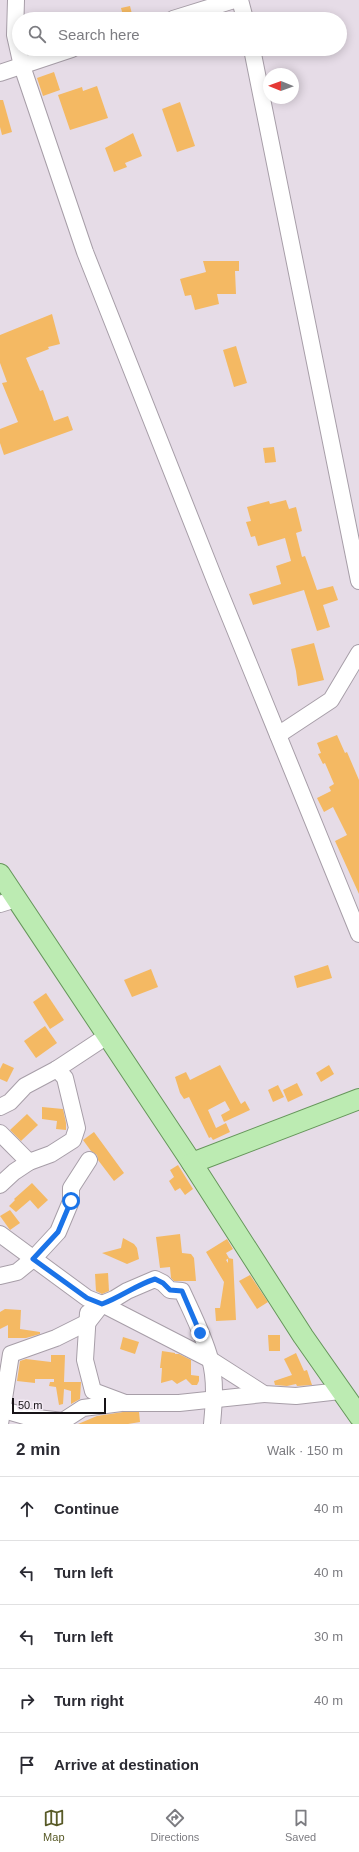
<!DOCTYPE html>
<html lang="en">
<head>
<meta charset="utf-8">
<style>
  :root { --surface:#fff; --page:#f7f7f7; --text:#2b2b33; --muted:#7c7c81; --line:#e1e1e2; --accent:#585a27 }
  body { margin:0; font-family:Arial,sans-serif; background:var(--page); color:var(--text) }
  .compass { position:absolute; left:263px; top:68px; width:36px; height:36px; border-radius:50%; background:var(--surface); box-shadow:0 2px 10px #0003; rotate:271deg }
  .scale { position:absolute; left:12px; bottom:10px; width:94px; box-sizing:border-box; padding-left:4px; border:2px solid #171317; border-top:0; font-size:11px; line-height:14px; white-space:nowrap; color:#171317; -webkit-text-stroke:3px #f3e9f4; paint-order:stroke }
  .stop { position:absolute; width:12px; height:12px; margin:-9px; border:3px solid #1a73e8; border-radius:50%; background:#fff }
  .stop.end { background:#1a73e8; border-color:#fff; box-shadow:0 1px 4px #0008 }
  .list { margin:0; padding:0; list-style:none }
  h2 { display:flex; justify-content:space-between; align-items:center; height:52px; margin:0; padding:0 16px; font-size:17px }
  h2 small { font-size:13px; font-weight:400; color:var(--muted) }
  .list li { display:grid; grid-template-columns:26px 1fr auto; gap:12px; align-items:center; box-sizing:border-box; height:64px; padding:0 16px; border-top:1px solid var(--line) }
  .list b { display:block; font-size:15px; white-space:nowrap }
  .list em { font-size:13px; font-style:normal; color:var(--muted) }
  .icon { flex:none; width:22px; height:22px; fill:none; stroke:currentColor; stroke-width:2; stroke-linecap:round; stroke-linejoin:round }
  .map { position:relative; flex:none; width:359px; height:1424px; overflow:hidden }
  .search { position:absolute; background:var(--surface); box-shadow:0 2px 10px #0003; left:12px; right:12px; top:12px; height:44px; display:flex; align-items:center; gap:10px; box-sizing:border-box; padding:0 14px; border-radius:22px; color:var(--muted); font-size:15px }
  .sheet { height:372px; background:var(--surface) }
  nav { display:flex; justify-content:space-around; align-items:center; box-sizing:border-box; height:56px; border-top:1px solid var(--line); background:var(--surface); font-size:11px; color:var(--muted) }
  nav a { display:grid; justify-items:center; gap:2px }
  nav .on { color:var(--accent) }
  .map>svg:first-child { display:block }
  .building { fill:#f4b963 }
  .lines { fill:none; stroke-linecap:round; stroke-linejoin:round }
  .minor-casing { stroke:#a79ea8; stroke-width:18 }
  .major-casing { stroke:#65965a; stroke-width:22 }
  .minor { stroke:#fff; stroke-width:16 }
  .major { stroke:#bcebb2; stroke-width:20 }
  .route { stroke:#1a73e8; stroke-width:5 }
</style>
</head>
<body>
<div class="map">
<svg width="359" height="1424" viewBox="0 0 359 1424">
  <rect width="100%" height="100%" fill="#e6dce7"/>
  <g class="building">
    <polygon points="130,6 133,18 124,19 121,8"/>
    <polygon points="54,72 60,90 43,96 37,78"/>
    <polygon points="97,86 108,118 70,130 58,95 82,87 83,91"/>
    <polygon points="0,100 3,100 12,132 2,135 0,127"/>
    <polygon points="180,102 195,146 177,152 162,109"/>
    <polygon points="133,133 142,156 125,163 127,167 114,172 105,148"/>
    <polygon points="203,261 239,261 239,271 235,271 236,294 217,294 219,304 195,310 191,295 185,296 180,279 206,272"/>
    <polygon points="52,314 60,344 48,347 49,349 26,358 40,391 43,390 54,421 68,416 73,430 4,455 0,443 0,429 18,422 2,383 7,382 0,363 0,335"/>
    <polygon points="236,346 247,383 234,387 223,350"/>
    <polygon points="274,447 276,462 265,463 263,448"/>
    <polygon points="286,500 289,509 296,507 302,531 296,533 302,557 305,556 317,590 333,586 338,600 323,605 330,627 317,631 304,590 253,605 249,594 281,584 276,566 291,561 285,538 258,546 255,536 251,537 246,522 251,521 247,507 269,501 270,504"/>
    <polygon points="314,643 324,680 298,686 296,671 291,649"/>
    <polygon points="337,735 345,753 347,752 359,780 359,894 335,841 347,835 333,807 324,812 317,798 331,791 329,787 334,784 325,763 323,764 318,754 321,753 317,743"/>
    <polygon points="328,965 332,978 297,988 294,976"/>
    <polygon points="151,969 158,987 132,997 124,980"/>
    <polygon points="46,993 64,1020 50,1029 33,1002"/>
    <polygon points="45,1026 57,1043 36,1058 24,1041"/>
    <polygon points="3,1063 14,1068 7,1082 0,1079 0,1069"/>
    <polygon points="220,1065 241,1104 245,1101 250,1110 224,1122 221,1115 230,1110 225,1101 208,1110 216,1128 226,1123 230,1132 213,1140 211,1137 209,1138 189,1097 184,1099 180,1093 175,1077 186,1072 190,1080"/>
    <polygon points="329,1065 334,1074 321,1082 316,1073"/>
    <polygon points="297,1083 303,1095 288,1102 283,1090"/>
    <polygon points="278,1085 284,1097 273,1102 268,1090"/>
    <polygon points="42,1107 63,1109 66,1123 66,1130 56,1129 57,1121 42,1119"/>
    <polygon points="27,1114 38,1125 21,1141 10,1130"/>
    <polygon points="94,1132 124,1173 114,1181 98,1160 97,1155 91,1151 83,1140"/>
    <polygon points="178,1165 193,1189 185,1195 180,1188 175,1191 169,1181 174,1177 170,1170"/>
    <polygon points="32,1183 48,1200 38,1209 30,1200 16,1212 9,1206 15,1200 14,1199"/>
    <polygon points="10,1210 20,1223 10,1230 0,1216"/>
    <polygon points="180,1234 182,1253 191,1254 194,1258 196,1281 174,1281 171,1278 170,1267 160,1268 156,1237"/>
    <polygon points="123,1238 134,1244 137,1248 139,1259 127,1264 102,1253 121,1248"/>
    <polygon points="227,1239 233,1249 226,1253 229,1258 226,1260 228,1263 228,1258 233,1259 236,1320 216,1321 215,1308 220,1308 224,1282 206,1252"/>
    <polygon points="108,1273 109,1291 102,1294 96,1291 95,1274"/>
    <polygon points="250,1275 268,1302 257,1309 239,1281"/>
    <polygon points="5,1309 21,1310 20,1329 40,1332 40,1334 26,1338 8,1338 8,1325 0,1329 0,1312"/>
    <polygon points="268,1335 280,1335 280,1351 269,1351"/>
    <polygon points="123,1337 139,1342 135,1354 120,1349"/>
    <polygon points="162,1351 175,1353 175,1354 179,1354 191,1360 191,1375 199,1376 199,1381 197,1385 192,1385 186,1379 177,1384 172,1380 161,1383 162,1368 160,1368"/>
    <polygon points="296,1353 304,1371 307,1370 312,1385 297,1386 296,1384 287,1386 275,1385 274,1381 292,1375 284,1359"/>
    <polygon points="51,1355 65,1355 64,1382 81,1382 80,1399 71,1404 71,1391 64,1389 63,1404 59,1405 56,1387 49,1386 50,1382 54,1382 54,1379 35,1379 35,1383 17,1381 20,1361 26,1359 51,1362"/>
    <polygon points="123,1412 139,1412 140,1422 128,1424 78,1424 97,1416"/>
  </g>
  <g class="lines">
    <g class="minor-casing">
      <g id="minor">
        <polyline points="16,0 15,35 22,66 85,252 216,583 359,934"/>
        <polyline points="240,0 245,19"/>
        <polyline points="173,19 234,0"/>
        <polyline points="252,49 359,581"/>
        <polyline points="0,73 72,49"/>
        <polyline points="278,735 331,700 359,653"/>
        <polyline points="0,904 16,899"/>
        <polyline points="0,1107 10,1102 25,1086 57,1069"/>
        <polyline points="0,1133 29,1162"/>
        <polyline points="0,1185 14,1172 29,1162 51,1154 73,1140 77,1128 65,1078 57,1069 107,1036"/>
        <polyline points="0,1234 87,1298 102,1304 211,1360 264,1394 296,1396 340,1391"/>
        <polyline points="0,1276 17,1272 33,1259 58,1232 71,1201 71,1188 89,1160"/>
        <polyline points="88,1313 85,1360 93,1391 125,1403 179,1403 264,1394"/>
        <polyline points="0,1409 28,1417 63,1421 83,1408 121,1403"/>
        <path d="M0,1424l11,-70 45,-16 32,-16 14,-18 12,-5 13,-8 28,-12 8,4 7,7 12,1c10,22 22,45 28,68 6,21 4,44 2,65"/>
      </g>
    </g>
    <g class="major-casing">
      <g id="major">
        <polyline points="0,874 192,1163 303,1336 359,1416"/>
        <polyline points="192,1163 359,1099"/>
      </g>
    </g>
    <use href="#minor" class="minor"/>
    <use href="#major" class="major"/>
  </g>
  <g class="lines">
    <path class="route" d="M71,1201l-13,31 -25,27 54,39 15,6c19,-7 34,-19 53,-25l8,4 7,7 12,1 18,42"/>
  </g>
</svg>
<svg class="compass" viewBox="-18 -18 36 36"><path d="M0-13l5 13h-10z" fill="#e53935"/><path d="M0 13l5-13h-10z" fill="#7c7c81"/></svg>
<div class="scale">50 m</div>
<div class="stop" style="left:71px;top:1201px"></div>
<div class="stop end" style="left:200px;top:1333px"></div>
<div class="search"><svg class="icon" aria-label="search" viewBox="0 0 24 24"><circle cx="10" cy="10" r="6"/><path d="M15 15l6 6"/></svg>Search here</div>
</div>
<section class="sheet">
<h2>2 min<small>Walk · 150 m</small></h2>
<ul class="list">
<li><svg class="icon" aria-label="ahead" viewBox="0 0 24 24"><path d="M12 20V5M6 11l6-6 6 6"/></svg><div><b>Continue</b></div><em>40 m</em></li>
<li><svg class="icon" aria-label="left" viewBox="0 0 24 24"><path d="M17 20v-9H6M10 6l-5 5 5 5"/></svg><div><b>Turn left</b></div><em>40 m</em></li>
<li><svg class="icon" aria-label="left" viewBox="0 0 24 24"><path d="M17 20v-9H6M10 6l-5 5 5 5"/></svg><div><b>Turn left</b></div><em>30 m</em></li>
<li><svg class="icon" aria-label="right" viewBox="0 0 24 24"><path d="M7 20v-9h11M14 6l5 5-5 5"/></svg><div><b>Turn right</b></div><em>40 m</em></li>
<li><svg class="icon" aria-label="arrive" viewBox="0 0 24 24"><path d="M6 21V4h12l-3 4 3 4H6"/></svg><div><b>Arrive at destination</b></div></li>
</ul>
</section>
<nav>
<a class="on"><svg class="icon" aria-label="map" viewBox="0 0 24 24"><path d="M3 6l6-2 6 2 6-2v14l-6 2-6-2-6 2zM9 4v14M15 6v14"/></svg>Map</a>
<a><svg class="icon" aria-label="directions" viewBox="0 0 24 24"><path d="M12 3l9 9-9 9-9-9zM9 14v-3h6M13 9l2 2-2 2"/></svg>Directions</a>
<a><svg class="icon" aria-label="saved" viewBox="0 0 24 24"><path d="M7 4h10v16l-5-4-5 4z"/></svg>Saved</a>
</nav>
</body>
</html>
